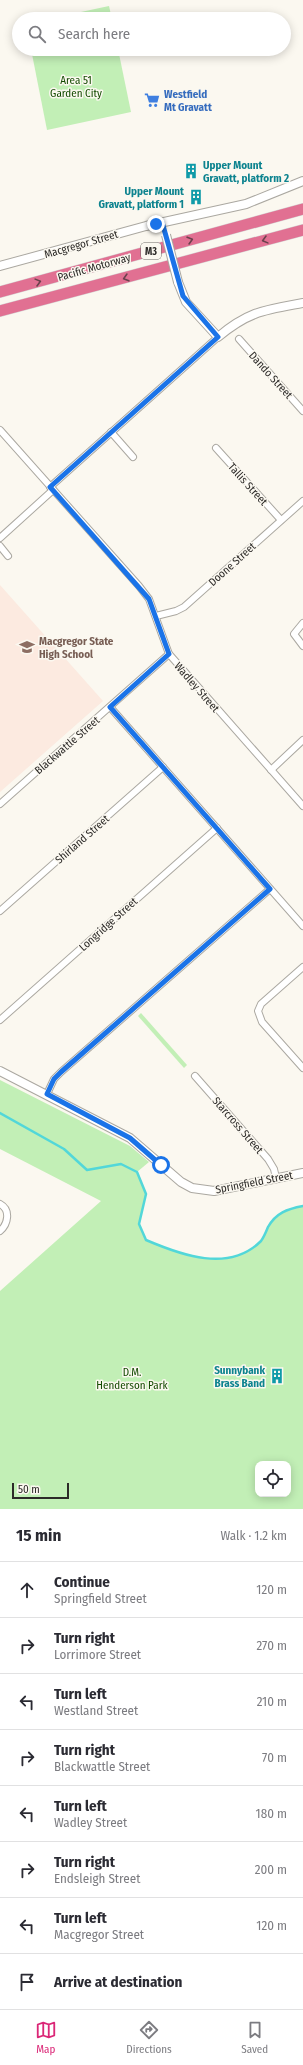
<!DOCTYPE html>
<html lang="en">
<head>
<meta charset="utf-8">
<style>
  :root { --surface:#fff; --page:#f7f7f7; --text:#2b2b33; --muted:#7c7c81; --line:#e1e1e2; --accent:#db2777 }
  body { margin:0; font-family:"Fira Sans Condensed",sans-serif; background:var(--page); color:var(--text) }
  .controls { position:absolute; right:12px; bottom:12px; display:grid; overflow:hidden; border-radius:8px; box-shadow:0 2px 10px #0003 }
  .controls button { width:36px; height:36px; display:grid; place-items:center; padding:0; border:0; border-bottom:1px solid var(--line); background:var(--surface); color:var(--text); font:20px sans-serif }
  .scale { position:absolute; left:12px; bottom:10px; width:57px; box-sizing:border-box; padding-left:4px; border:2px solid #2c2a28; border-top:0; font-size:11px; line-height:14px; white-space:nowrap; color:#2c2a28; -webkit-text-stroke:3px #fbf8f0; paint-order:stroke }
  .stop { position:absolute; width:12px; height:12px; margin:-9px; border:3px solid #1a73e8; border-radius:50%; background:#fff }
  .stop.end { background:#1a73e8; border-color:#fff; box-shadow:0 1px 4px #0008 }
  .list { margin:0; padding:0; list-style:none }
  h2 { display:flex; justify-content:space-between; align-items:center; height:52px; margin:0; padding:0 16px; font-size:17px }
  h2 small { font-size:13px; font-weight:400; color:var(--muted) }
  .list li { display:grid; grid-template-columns:26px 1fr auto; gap:12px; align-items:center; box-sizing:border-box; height:56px; padding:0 16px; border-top:1px solid var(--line) }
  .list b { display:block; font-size:15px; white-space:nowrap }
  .list p { margin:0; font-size:13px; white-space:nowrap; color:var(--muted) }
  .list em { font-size:13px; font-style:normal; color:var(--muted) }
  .icon { flex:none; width:22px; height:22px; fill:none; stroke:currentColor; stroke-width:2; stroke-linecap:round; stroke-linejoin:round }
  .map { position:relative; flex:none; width:303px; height:1509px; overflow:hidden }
  .search { position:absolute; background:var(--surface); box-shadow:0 2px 10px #0003; left:12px; right:12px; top:12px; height:44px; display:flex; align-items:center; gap:10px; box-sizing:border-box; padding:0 14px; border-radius:22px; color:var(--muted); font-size:15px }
  .sheet { height:500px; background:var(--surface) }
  nav { display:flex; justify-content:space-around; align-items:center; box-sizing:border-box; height:56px; border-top:1px solid var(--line); background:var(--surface); font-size:11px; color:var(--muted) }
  nav a { display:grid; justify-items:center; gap:2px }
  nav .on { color:var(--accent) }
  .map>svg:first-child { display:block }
  .education { fill:#fceae0 }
  .green { fill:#c2efb6; fill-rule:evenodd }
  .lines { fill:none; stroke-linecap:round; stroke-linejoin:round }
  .stream { stroke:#52d7d9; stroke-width:2.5 }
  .minor-casing { stroke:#aba8a1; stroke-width:8 }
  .tertiary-casing { stroke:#aba8a1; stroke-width:10 }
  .motorway-casing { stroke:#d5d4d4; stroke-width:12 }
  .minor { stroke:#fff; stroke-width:6 }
  .tertiary { stroke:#fff; stroke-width:8 }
  .motorway { stroke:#e17092; stroke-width:11 }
  .tertiary-bridge-casing { stroke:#aba8a1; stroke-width:10; stroke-linecap:butt }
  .tertiary-bridge { stroke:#fff; stroke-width:8 }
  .oneway { stroke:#6b424d }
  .route { stroke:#1a73e8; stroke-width:5 }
  .labels { text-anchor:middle; stroke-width:3; stroke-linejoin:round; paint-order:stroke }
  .shield { fill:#fbf8f0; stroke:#6a6864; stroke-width:1 }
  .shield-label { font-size:10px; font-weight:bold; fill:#2c2a28 }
  .park-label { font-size:11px; fill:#134a00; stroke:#fbf8f0 }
  .shop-label { font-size:11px; font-weight:bold; fill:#366cbe; stroke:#fbf8f0; text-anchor:start }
  .culture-label { font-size:11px; font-weight:bold; fill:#0d838f; stroke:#fbf8f0; text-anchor:end }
  .street-label { font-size:11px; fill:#2c2a28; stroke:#fbf8f0 }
  .education-label { font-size:11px; font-weight:bold; fill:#785e54; stroke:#fbf8f0; text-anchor:start }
</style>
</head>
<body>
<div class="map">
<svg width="303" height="1509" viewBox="0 0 303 1509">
  <rect width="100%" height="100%" fill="#fbf8f0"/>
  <polygon class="education" points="0,585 103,701 0,792"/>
  <g class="green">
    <polygon points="109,6 112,19 48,19"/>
    <polygon points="31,49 118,49 131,112 47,130"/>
    <polygon points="141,1013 187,1065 184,1068 138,1016"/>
    <path d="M0,1080l130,66 19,16 -12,10 9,22 -7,30 7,16c35,16 84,33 115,1 3,-4 5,-9 7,-14 8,-14 19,-18 35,-21v303h-303v-218l101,-90 -101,-52zM258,1464h30v30h-30z"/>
  </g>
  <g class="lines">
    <path class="stream" d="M0,1113l64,36 23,21 34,-6 16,8 9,22 -7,30 7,16c35,15 83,33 115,1 3,-4 5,-9 7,-14 8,-14 19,-18 35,-21"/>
    <g class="minor-casing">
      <g id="minor">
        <polyline points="239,339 303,411"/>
        <polyline points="0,430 139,586 149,599 169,654 303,806"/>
        <polyline points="111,432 133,457"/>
        <polyline points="216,448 281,520"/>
        <polyline points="50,487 218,337"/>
        <polyline points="0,538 53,490"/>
        <polyline points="0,546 8,556"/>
        <polyline points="156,616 176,611 184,607 303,501"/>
        <polyline points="303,623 294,634 303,646"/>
        <polyline points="110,707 303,926"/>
        <polyline points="271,770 303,740"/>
        <polyline points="0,804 169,654"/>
        <polyline points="0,911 163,767"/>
        <polyline points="303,967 261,1004 258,1011 262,1022 303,1068"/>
        <polyline points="0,1020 217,828"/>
        <polyline points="195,1076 268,1159 274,1169 276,1178"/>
        <polyline points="47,1094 54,1079 61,1072 270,889"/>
        <path d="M0,1204c11,6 8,20 0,27"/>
      </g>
    </g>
    <g class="tertiary-casing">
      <g id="tertiary">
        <polyline points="0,266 146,226 246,204 303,181"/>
        <path d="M178,282l8,20 32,35c31,-26 47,-27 85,-34"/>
        <polyline points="0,1071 130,1138 181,1182 192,1188 214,1191 303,1173"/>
      </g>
    </g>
    <g class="motorway-casing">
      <g id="motorway">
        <polyline points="0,292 303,209"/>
        <polyline points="0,311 303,230"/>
      </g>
    </g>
    <use href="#minor" class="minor"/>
    <use href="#tertiary" class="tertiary"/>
    <use href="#motorway" class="motorway"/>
    <g class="tertiary-bridge-casing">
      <polyline id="tertiary-bridge" points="166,235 178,282"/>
    </g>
    <use href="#tertiary-bridge" class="tertiary-bridge"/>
  </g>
  <defs><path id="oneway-chevron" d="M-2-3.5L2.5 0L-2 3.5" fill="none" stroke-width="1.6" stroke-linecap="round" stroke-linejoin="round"/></defs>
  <g class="oneway">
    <use href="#oneway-chevron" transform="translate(190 240) rotate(-16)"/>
    <use href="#oneway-chevron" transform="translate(265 240) rotate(165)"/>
    <use href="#oneway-chevron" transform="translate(126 278) rotate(164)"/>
    <use href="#oneway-chevron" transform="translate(38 282) rotate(-15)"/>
  </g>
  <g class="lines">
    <polyline class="route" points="156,224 162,222 183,296 218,337 50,487 149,599 169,654 110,707 270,889 61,1072 54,1079 47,1094 130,1138 161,1165"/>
  </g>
  <defs>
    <g id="supermarket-bare" transform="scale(1.2)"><path d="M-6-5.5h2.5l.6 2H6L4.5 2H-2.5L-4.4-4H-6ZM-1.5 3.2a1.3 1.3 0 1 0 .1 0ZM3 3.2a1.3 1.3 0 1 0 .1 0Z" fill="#3f7fe0" stroke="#fbf8f0" stroke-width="2.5" paint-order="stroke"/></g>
    <g id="building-bare" transform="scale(1.2)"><path d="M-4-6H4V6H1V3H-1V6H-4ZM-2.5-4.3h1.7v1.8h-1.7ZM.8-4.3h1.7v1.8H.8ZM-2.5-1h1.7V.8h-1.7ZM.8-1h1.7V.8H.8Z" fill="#0f9aa8" stroke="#fbf8f0" stroke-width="2.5" paint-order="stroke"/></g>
    <g id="school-bare" transform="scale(1.2)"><path d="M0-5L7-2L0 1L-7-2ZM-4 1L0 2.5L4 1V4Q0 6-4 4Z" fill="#8d6e63" stroke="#fbf8f0" stroke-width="2.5" paint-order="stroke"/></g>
  </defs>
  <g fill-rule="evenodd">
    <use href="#supermarket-bare" x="152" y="100"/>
    <use href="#building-bare" x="191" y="171"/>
    <use href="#building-bare" x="196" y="197"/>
    <use href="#school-bare" x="27" y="647"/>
    <use href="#building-bare" x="277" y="1376"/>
  </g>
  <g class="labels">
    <rect class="shield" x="141" y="243" width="20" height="16" rx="3"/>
    <g class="shield-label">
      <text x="151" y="255">M3</text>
    </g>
    <g class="park-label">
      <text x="76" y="84">Area 51<tspan x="76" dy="13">Garden City</tspan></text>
      <text x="132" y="1376">D.M.<tspan x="132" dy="13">Henderson Park</tspan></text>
    </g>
    <g class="shop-label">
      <text x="164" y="98">Westfield<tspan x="164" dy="13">Mt Gravatt</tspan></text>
    </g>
    <g class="culture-label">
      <text x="203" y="169" text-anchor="start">Upper Mount<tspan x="203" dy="13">Gravatt, platform 2</tspan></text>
      <text x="184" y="195">Upper Mount<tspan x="184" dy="13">Gravatt, platform 1</tspan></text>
      <text x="265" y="1374">Sunnybank<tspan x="265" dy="13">Brass Band</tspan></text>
    </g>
    <g class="street-label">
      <text transform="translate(81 244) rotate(-16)" y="4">Macgregor Street</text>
      <text transform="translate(94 267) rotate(-16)" y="4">Pacific Motorway</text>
      <text transform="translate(271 375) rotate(48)" y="4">Dando Street</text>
      <text transform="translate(248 484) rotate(48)" y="4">Tallis Street</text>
      <text transform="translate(232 564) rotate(-42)" y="4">Doone Street</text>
      <text transform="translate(197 687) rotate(49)" y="4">Wadley Street</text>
      <text transform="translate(67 745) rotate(-41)" y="4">Blackwattle Street</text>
      <text transform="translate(82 839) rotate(-41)" y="4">Shirland Street</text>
      <text transform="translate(108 924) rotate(-42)" y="4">Longridge Street</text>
      <text transform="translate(238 1125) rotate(49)" y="4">Starcross Street</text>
      <text transform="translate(254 1182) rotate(-11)" y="4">Springfield Street</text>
    </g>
    <g class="education-label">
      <text x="39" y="645">Macgregor State<tspan x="39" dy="13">High School</tspan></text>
    </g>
  </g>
</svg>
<div class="controls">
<button><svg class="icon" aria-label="locate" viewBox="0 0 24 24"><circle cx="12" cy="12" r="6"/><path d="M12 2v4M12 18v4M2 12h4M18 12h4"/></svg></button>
</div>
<div class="scale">50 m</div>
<div class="stop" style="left:161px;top:1165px"></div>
<div class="stop end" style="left:156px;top:224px"></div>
<div class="search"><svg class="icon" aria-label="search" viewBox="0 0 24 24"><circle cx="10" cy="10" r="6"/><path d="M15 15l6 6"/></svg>Search here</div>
</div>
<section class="sheet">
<h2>15 min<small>Walk · 1.2 km</small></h2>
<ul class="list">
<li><svg class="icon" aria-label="ahead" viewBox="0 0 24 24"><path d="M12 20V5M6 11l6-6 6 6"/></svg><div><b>Continue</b><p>Springfield Street</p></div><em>120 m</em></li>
<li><svg class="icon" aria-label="right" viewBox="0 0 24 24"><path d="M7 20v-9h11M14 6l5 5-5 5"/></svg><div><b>Turn right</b><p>Lorrimore Street</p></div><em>270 m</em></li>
<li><svg class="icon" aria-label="left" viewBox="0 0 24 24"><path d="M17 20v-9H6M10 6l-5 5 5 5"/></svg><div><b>Turn left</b><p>Westland Street</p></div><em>210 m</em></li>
<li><svg class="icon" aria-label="right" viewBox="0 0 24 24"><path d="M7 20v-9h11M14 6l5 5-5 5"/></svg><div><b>Turn right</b><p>Blackwattle Street</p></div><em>70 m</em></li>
<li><svg class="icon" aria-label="left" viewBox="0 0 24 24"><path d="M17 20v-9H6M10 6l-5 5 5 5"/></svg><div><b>Turn left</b><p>Wadley Street</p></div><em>180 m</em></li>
<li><svg class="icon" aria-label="right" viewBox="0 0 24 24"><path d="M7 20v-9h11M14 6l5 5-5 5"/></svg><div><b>Turn right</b><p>Endsleigh Street</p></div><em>200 m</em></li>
<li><svg class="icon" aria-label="left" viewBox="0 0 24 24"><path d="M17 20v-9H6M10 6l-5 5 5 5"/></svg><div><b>Turn left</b><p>Macgregor Street</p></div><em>120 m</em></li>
<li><svg class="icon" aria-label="arrive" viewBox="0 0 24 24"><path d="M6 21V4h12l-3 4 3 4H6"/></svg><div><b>Arrive at destination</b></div></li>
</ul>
</section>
<nav>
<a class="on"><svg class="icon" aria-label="map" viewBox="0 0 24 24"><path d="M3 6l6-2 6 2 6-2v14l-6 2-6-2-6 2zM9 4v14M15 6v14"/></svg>Map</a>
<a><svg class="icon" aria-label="directions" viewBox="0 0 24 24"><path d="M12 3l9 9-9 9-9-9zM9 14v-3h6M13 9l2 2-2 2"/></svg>Directions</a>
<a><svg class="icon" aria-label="saved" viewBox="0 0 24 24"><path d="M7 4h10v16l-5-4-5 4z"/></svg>Saved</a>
</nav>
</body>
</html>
